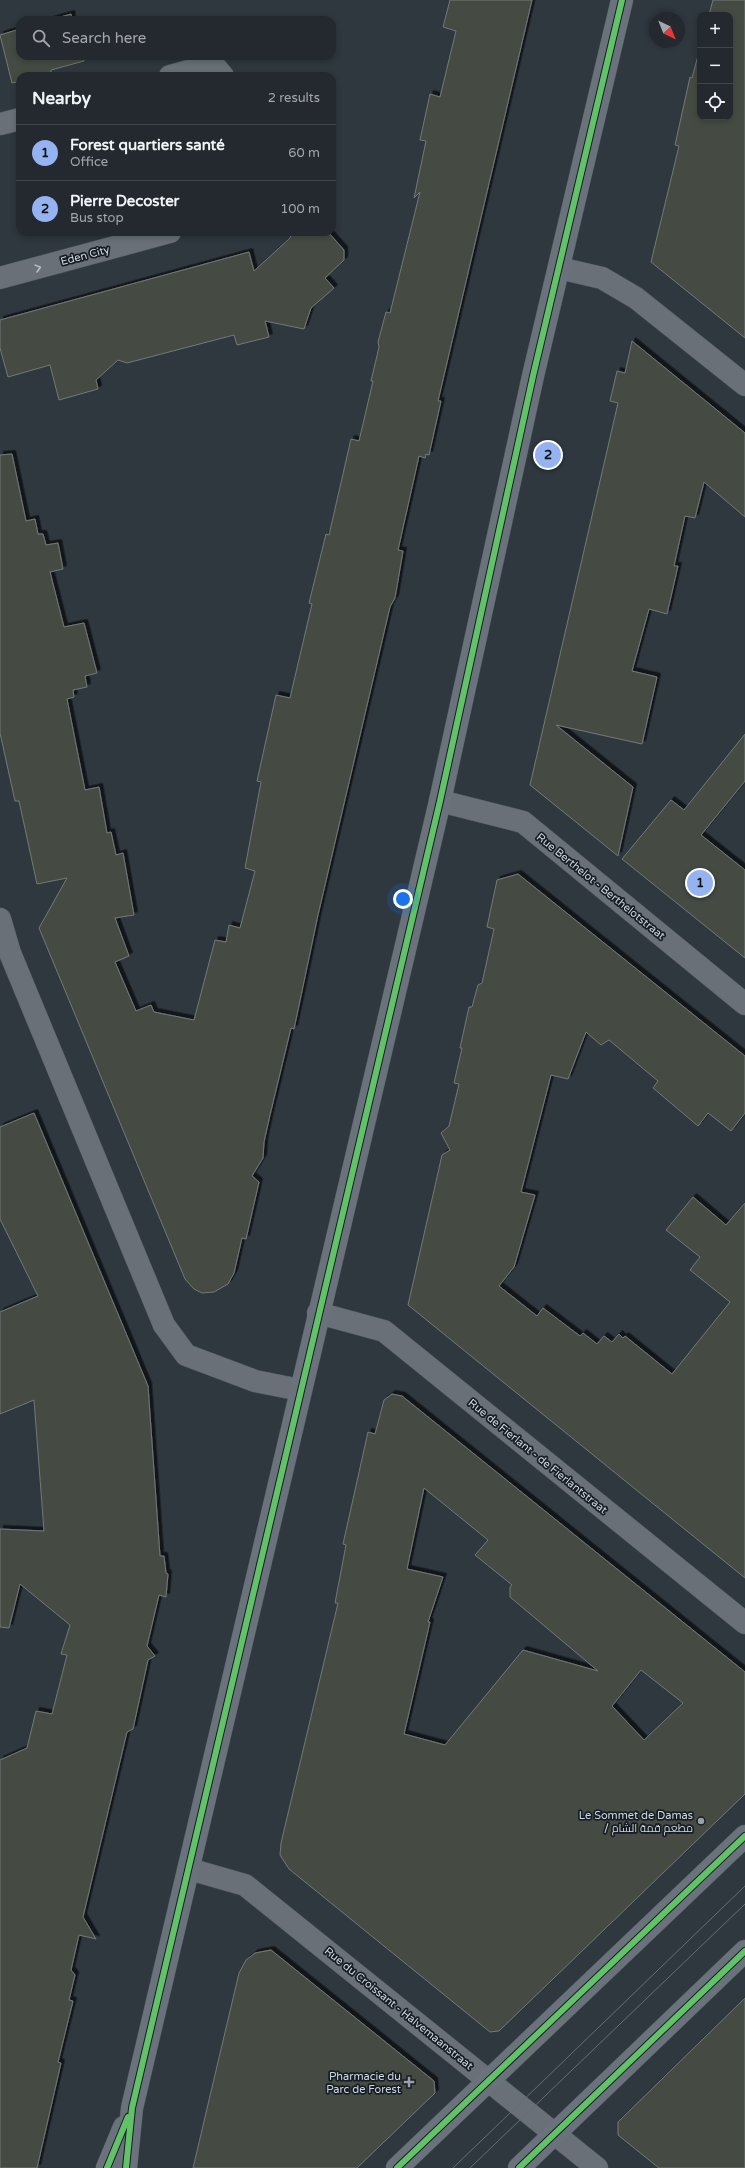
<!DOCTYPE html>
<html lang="en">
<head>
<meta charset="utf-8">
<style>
  :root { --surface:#23292f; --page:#2b3137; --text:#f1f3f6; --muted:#a3a6aa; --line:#40454b; --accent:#95b2f1 }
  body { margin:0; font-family:"Varela Round",Cairo,sans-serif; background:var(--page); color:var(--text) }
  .controls { position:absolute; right:12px; top:12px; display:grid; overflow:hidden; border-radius:8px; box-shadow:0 2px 6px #0003 }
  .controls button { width:36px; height:36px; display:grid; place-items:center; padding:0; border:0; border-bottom:1px solid var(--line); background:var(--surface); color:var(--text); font:20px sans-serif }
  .compass { position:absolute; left:649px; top:12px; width:36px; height:36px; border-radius:50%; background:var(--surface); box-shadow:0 2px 6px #0003; rotate:137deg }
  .you { position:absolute; left:403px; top:899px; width:14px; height:14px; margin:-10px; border:3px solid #fff; border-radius:50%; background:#1a73e8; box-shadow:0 0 0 6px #1a73e833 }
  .badge { display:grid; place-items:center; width:26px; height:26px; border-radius:50%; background:var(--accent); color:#111; font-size:13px; font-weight:700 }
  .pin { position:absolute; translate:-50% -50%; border:2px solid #fff; box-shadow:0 1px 4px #0006 }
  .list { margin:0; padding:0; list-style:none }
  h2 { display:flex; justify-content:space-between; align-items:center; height:52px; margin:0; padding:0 16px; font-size:17px }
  h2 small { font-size:13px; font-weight:400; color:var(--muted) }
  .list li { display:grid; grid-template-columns:26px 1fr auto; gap:12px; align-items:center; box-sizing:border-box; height:56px; padding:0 16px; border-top:1px solid var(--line) }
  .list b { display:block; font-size:15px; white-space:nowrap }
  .list p { margin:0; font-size:13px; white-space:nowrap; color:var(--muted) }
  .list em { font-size:13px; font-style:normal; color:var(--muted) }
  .icon { flex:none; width:22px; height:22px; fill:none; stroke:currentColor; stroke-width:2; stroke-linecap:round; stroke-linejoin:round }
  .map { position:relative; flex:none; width:745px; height:2168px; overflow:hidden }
  .search { position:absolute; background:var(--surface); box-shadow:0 2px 6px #0003; left:16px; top:16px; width:320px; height:44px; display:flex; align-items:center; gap:10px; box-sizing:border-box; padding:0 14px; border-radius:12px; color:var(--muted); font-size:15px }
  .panel { position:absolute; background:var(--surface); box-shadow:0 2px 6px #0003; left:16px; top:72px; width:320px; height:164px; border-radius:12px }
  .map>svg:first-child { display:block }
  .building { fill:#444c43; stroke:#737978; fill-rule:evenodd; filter:url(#shadow) }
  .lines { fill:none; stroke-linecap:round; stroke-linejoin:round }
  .street-casing { stroke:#4d545b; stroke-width:23 }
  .secondary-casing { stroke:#4d545b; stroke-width:23 }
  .street { stroke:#697078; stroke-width:22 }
  .secondary { stroke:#6a727b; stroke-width:22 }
  .tram { stroke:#666e75; stroke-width:1 }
  .cycleway-casing { stroke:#171d24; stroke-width:8 }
  .cycleway { stroke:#61c268; stroke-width:6 }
  .oneway { stroke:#b6bec8 }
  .poi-dot { fill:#97a0a9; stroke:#171d24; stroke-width:1.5 }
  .labels { text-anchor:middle; stroke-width:3.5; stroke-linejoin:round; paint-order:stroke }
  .street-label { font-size:11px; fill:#cfd8e2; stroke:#171d24 }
  .poi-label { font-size:11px; fill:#cfd8e2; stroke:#171d24; text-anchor:end }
</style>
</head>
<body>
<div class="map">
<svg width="745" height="2168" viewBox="0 0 745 2168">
  <defs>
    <filter id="shadow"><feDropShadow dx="3.5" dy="-3.5" stdDeviation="0" flood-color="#0009"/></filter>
  </defs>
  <rect width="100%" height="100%" fill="#2f373f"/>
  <g class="building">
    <polygon points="450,0 532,0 438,401 441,401 429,455 426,454 425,458 419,456 398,550 403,551 395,598 390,607 318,915 294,1029 291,1028 270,1115 264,1142 263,1158 252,1176 259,1182 246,1239 242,1238 234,1273 228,1284 214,1292 202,1293 194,1289 185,1279 39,928 67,878 37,884 19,801 15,801 0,733 0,455 12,454 26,521 35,519 38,534 43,534 46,545 58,543 63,569 50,572 64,627 84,623 97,673 85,676 87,687 73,690 74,697 67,699 85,790 99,787 107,833 111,832 116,855 123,853 134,915 115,918 129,956 115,962 136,1011 151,1005 154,1012 194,1020 215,940 226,942 229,925 240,928 255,871 245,868 261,782 257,781 276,695 290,698 312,604 309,603 326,534 329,535 351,439 359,441 373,381 371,381 379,347 378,342 386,312 390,313 420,192 414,198 426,141 420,140 430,94 440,97 456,31 443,27"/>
    <polygon points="713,0 745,0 745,338 651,262 679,146 675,145 690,77 692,78 700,48 700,117 730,117 730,15 709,15"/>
    <polygon points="71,14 72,20 50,20"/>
    <polygon points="20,29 20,56 82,56 84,61 51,70 51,72 38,76 20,76 20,81 12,83 0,35"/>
    <polygon points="292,232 328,232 344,250 344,260 325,278 334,288 311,308 304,329 265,321 269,337 237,345 234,335 127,363 118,360 96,380 98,389 59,400 50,365 8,377 0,348 0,320 249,252 254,271 290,238"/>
    <polygon points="632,341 745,433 745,517 704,482 695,518 685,516 674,566 678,566 667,614 649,609 632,671 657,677 642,744 556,725 633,787 618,856 530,785 618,403 610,401 617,371 625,373"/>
    <polygon points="745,734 745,781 701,835 745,870 745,958 622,859 671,800 684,810"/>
    <polygon points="518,874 745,1056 745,1113 731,1131 708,1113 698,1126 653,1088 658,1081 609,1040 601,1045 586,1032 568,1079 551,1075 521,1192 535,1195 514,1267 499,1286 537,1316 543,1308 580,1336 583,1333 597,1344 604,1336 612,1342 619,1334 623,1338 625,1336 672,1374 730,1302 690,1270 700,1257 666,1230 693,1197 726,1225 745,1203 745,1578 408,1305 442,1155 450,1150 441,1133 449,1126 459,1084 454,1083 462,1048 460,1048 469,1007 472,1007 478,985 482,983 494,929 487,927 497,880"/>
    <polygon points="34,1113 148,1386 160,1556 164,1556 166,1573 168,1574 166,1597 159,1595 147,1646 155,1656 148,1660 133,1729 127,1732 83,1917 96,1939 79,1935 71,1970 75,1975 69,2000 73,2001 58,2062 61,2063 37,2168 0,2168 0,1760 27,1748 36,1711 52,1714 67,1655 61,1654 70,1625 20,1584 9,1628 0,1627 0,1529 44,1531 34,1400 0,1414 0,1312 38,1296 0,1219 0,1127"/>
    <path d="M392,1394l10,2 343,276v122l-246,237 -9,1 -201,-163 -9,-14 1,-12 57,-240h-3l11,-58 -3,-1 25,-112 7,2 9,-34zM424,1488l64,52 -13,15 37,30 -2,2v10l88,74 -75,-21 -78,95 -41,-11 26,-112h-2l15,-45 -36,-8zM641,1670l42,33 -39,37 -32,-34z"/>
    <polygon points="271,1950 434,2081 435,2093 357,2168 193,2168 239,1973 246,1960 255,1953"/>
    <polygon points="745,1998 745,2168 659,2168 618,2135 618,2122"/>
  </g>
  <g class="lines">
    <g class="street-casing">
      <g id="street">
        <polyline points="170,76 213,64 223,76"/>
        <polyline points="0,124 20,119"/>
        <polyline points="559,268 602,278 636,298 745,385"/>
        <polyline points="0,278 170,232"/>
        <polyline points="440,801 523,822 745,1004"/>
        <polyline points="0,919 10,953 164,1325 186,1355 255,1381 300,1390"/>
        <polyline points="318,1313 384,1331 745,1623"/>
        <polyline points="189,1869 245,1885 597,2168"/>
      </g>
    </g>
    <g class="secondary-casing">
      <g id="secondary">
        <polyline points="107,2168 124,2127"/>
        <polyline points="126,2168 132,2108 440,801 533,376 622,0"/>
        <polyline points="397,2168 745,1836"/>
        <polyline points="519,2168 745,1951"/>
      </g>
    </g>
    <use href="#street" class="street"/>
    <use href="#secondary" class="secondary"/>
    <g class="tram">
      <polyline points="453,2168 745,1886"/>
      <polyline points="470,2168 745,1904"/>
    </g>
    <g class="cycleway-casing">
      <g id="cycleway">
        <polyline points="107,2168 128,2117"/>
        <polyline points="126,2168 132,2108 440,801 533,376 622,0"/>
        <polyline points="397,2168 745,1836"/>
        <polyline points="519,2168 745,1951"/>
      </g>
    </g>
    <use href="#cycleway" class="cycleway"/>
  </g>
  <defs><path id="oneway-chevron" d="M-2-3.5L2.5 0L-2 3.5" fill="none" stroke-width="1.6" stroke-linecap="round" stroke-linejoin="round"/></defs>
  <use class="oneway" href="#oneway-chevron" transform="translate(38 268) rotate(-15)"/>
  <g class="poi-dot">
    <circle cx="701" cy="1821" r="4"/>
    <path d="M407 2076h4v4h4v4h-4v4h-4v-4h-4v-4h4z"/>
  </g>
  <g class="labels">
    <g class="street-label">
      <text transform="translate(85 255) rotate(-15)" y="4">Eden City</text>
      <text transform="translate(601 886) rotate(39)" y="4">Rue Berthelot - Berthelotstraat</text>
      <text transform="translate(538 1456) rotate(39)" y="4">Rue de Fierlant - de Fierlantstraat</text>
      <text transform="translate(399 2008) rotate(39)" y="4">Rue du Croissant - Halvemaanstraat</text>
    </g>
    <g class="poi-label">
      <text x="693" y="1819">Le Sommet de Damas<tspan x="693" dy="13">/ مطعم قمة الشام</tspan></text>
      <text x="401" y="2080">Pharmacie du<tspan x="401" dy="13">Parc de Forest</tspan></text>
    </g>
  </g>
</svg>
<div class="controls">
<button>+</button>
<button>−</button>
<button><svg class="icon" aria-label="locate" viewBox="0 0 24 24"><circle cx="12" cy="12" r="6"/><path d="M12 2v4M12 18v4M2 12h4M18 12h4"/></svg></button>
</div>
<svg class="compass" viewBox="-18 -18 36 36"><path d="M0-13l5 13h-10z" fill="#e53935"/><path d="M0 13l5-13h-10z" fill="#a3a6aa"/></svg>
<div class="you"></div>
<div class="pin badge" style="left:700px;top:883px">1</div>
<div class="pin badge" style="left:548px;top:455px">2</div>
<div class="search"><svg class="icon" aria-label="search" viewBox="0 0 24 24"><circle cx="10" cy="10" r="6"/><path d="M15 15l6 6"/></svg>Search here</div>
<section class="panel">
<h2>Nearby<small>2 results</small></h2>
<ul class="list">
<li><span class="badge">1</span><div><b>Forest quartiers santé</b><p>Office</p></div><em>60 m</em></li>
<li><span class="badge">2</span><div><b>Pierre Decoster</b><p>Bus stop</p></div><em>100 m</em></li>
</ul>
</section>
</div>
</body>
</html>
